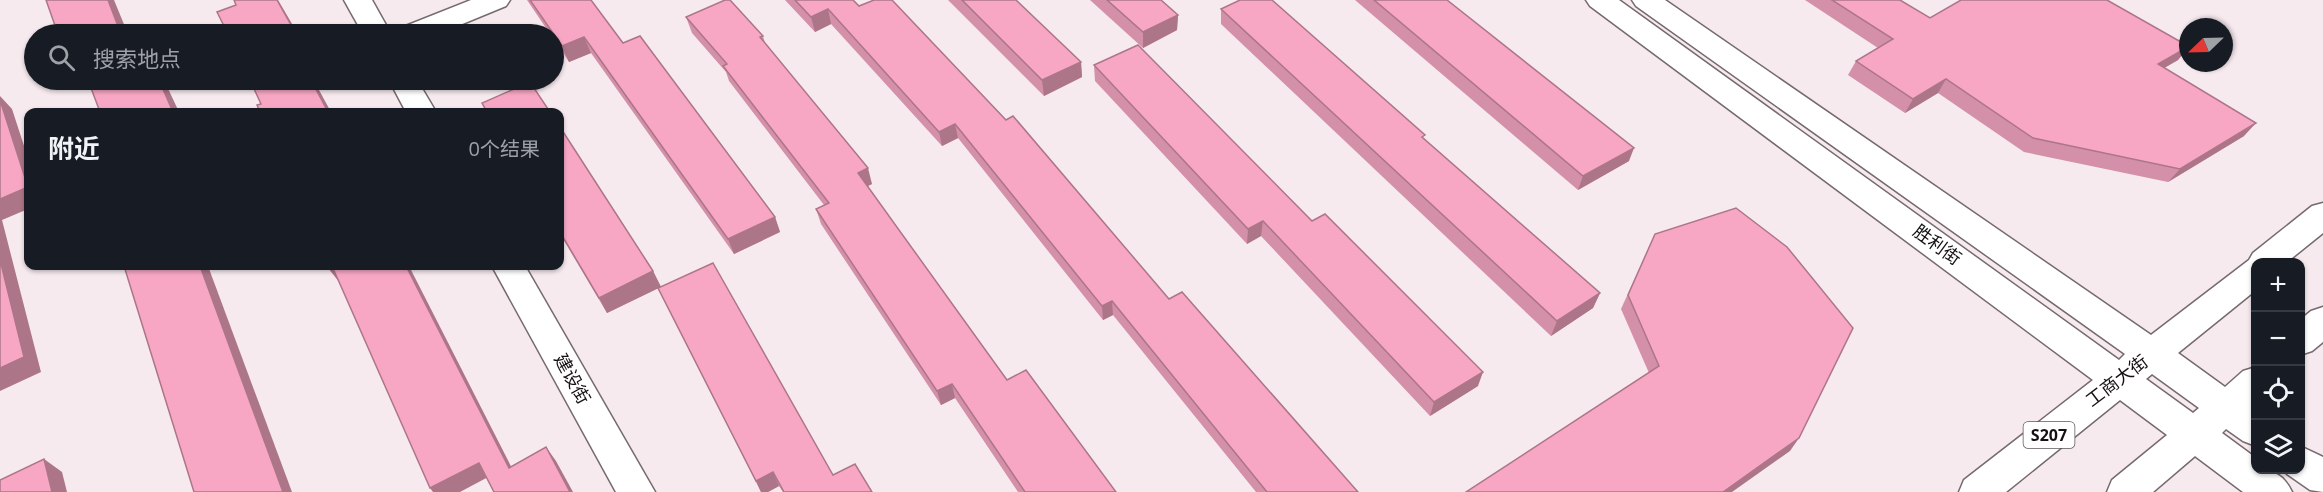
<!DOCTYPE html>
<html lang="zh">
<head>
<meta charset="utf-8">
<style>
  :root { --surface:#171b24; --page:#20242c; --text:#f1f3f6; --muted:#9ea1a6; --line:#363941 }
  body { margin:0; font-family:"Open Sans","Noto Sans SC",sans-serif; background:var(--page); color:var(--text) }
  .controls { position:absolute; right:18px; bottom:18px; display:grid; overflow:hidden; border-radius:12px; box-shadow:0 2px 4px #0004 }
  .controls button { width:54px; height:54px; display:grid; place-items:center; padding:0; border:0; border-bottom:2px solid var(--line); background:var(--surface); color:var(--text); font:30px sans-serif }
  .compass { position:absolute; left:2179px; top:18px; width:54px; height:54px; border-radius:50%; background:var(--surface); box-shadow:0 2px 4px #0004; rotate:247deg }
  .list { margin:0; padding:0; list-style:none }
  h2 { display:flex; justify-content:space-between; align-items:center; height:78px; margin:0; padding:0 24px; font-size:26px }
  h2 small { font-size:20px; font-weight:400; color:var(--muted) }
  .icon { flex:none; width:33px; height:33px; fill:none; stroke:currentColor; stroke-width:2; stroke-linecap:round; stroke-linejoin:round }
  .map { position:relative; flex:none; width:2323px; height:492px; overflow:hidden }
  .search { position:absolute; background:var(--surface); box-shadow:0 2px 4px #0004; left:24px; top:24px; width:540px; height:66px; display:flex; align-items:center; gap:15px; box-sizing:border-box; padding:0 21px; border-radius:33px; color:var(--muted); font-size:22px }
  .panel { position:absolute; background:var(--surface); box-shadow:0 2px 4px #0004; left:24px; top:108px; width:540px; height:162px; border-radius:12px }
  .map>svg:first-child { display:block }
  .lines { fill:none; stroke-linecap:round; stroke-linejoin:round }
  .street-casing { stroke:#756a6e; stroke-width:3 }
  .secondary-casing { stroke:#756a6e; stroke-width:3 }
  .primary-casing { stroke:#756a6e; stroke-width:3 }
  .street { fill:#fff; fill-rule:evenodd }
  .secondary { fill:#fff; fill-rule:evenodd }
  .primary { fill:#fff; fill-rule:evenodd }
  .wall { fill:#d490a8 }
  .shaded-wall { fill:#ad7588 }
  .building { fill:#f7a7c3; stroke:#ad7588; stroke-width:1.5 }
  .labels { text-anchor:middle; stroke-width:4.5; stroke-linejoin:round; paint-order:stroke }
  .shield { fill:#fff; stroke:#5b585a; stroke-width:1.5 }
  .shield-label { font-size:16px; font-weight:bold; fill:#151113 }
  .street-label { font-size:18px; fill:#151113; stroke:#fff }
</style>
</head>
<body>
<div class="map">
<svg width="2323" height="492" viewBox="0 0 2323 492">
  <rect width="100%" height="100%" fill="#f6eaee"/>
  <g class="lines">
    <g class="street-casing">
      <polygon id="street" points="471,0 510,0 506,6 438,34 399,34 403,27"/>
    </g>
    <g class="secondary-casing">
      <g id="secondary">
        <polygon points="344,0 372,0 391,34 363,34"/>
        <polygon points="389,80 417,80 436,112 406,112"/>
        <polygon points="492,266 525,266 655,492 616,492"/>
      </g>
    </g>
    <g class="primary-casing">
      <g id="primary">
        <path d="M1586,0h33l500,360 6,-6 -489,-348 -4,-6h33l486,335 98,-75 4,-7 59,-47 11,-3v30l-36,29h-31v28l-78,63 47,34 18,-16 13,-4v37l-4,3 4,2v37l-13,-5 -17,-12 -4,4 34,25v12c18,0 28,5 36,22h-49l-48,-36 -42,36h-46l5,-12 55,-45 -47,-35 -114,92h-47l5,-12 129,-100 -503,-374zM2152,374l47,34 -6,5 -47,-34z"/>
        <polygon points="2323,307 2323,342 2312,351 2300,355 2300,320 2311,311"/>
        <polygon points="2300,446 2323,457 2323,492 2310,490 2287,474 2285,470 2300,470"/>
      </g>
    </g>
    <use href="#street" class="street"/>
    <use href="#secondary" class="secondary"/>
    <use href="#primary" class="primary"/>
  </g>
  <g class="wall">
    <polygon points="527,0 591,0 623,43 775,217 780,232 734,254 591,53 569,62 554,39 554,34 550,34"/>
    <polygon points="785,0 853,0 1169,299 1358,492 1256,492 1113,315 1103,320 958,138 942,146 831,24 815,32"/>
    <polygon points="948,0 1016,0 1081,62 1082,77 1044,96"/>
    <polygon points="1090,0 1161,0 1178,15 1177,30 1143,48"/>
    <polygon points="1355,0 1447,0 1629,161 1578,190"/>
    <polygon points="1805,0 1900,0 1930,18 2188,46 2188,48 2178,60 2164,68 2244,136 2168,182 2024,152 1938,93 1905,113 1848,75 1856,61 1878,48"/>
    <polygon points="1221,9 1424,139 1600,293 1593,308 1551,336 1221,24"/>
    <polygon points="686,17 763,36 765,43 872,184 867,186 1007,380 1116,492 1018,492 955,398 941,405 821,224 816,209 824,205 729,81 726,72 692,33"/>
    <polygon points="1094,65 1312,221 1478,386 1430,416 1261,236 1247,244 1095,81"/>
    <polygon points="560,127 653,271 661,287 833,475 872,492 783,492 779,486 768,492 761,492 658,288 607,313 560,234"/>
    <polygon points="1655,234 1790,451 1649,373 1621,309"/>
  </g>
  <g class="shaded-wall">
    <polygon points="108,0 114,0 128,34 121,34"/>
    <polygon points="277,0 278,0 298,34 296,34"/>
    <polygon points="828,9 831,24 815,32 811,17"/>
    <polygon points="1178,15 1177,30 1143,48 1143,32"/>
    <polygon points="584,37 591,53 569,62 562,46"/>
    <polygon points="2188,47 2178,60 2147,78 2158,64"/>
    <polygon points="1081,62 1082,77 1044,96 1042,80"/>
    <polygon points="1946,79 1938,93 1905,113 1913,99"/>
    <polygon points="159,80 164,80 179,112 173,112"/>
    <polygon points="311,80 323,80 327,87 319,90 331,112 328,112"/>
    <polygon points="0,96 12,109 28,158 28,209 2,220 41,372 0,391"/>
    <polygon points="2256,123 2244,136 2168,182 2180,169"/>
    <polygon points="955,124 958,138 942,146 939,132"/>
    <polygon points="1634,148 1629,161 1578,190 1583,176"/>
    <polygon points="868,168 872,184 862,189 858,173"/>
    <polygon points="775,217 780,232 734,254 728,239"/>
    <polygon points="1263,221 1261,236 1247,244 1248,229"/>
    <polygon points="200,266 208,266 292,492 283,492"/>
    <polygon points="332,266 340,283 328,268"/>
    <polygon points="406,266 409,266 519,482 509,468"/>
    <polygon points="653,271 661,287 607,313 599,298"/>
    <polygon points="1600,293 1593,308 1551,336 1557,321"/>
    <polygon points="1112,301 1113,315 1103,320 1102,306"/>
    <polygon points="1483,372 1478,386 1430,416 1434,402"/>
    <polygon points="952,384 955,398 941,405 937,391"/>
    <polygon points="1799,438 1790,451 1732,492 1723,492"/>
    <polygon points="546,447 556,461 573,492 570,492"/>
    <polygon points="44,459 62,472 67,492 52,492"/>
    <polygon points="479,463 490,476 460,492 433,492 430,488"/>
    <polygon points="773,472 779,486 768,492 761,492 756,481"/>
  </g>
  <g class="building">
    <polygon points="46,0 108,0 121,34 58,34"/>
    <polygon points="234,0 277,0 296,34 228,34 217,12 236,5"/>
    <polygon points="530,0 591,0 623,43 640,36 775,217 728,239 584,37 562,46"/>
    <polygon points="725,0 730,0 763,36 760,37 868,168 858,173 1007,380 1026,370 1116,492 1025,492 952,384 937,391 816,209 829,203 723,66 727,64 686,17"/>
    <polygon points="795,0 853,0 859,6 874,0 892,0 1006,120 1013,116 1169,299 1182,292 1358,492 1267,492 1112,301 1102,306 955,124 939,132 828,9 811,17"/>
    <polygon points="962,0 1016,0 1081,62 1042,80"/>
    <polygon points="1107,0 1161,0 1178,15 1143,32"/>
    <polygon points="1240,0 1272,0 1425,135 1422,137 1600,293 1557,321 1221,9"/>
    <polygon points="1374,0 1447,0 1634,148 1583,176"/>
    <polygon points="1832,0 1900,0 1930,18 1961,0 2107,0 2188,46 2188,47 2158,64 2256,123 2180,169 2033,138 1946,79 1913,99 1856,61 1893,39"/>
    <polygon points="1138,45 1312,221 1325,214 1483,372 1434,402 1263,221 1248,229 1094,65"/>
    <polygon points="88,80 159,80 173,112 100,112"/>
    <polygon points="250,80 311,80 328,112 260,112 257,105 261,104"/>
    <polygon points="530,82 550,112 487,112 482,103"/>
    <polygon points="0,100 28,187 0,199"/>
    <polygon points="560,127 653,271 599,298 560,232"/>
    <polygon points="1736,208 1787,247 1853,328 1799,438 1723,492 1466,492 1659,366 1628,295 1655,234"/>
    <polygon points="0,260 24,357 0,368"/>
    <polygon points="713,263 833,475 855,464 872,492 784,492 773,472 756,481 658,288"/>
    <polygon points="124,266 200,266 283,492 194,492"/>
    <polygon points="327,266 406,266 509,468 546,447 570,492 494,492 479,463 430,488 332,266 328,268"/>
    <polygon points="44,459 52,492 0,492 0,480"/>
  </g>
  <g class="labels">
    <rect class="shield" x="2023.5" y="422" width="51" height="26" rx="4.5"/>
    <g class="shield-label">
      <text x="2049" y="441">S207</text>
    </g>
    <g class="street-label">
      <text transform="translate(1937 245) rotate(36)" y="6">胜利街</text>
      <text transform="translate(572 379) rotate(61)" y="6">建设街</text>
      <text transform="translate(2117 381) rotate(-37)" y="6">工商大街</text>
    </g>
  </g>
</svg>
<div class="controls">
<button>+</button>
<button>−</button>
<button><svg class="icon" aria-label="locate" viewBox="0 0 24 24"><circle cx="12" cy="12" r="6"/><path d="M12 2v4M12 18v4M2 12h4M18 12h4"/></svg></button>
<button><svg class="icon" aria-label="layers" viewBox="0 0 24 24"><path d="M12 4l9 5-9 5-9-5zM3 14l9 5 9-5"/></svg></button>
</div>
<svg class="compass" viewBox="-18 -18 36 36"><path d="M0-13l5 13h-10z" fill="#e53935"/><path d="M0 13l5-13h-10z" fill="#9ea1a6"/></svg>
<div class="search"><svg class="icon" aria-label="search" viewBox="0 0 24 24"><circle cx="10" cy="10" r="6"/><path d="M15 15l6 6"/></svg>搜索地点</div>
<section class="panel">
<h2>附近<small>0个结果</small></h2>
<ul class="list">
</ul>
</section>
</div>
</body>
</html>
